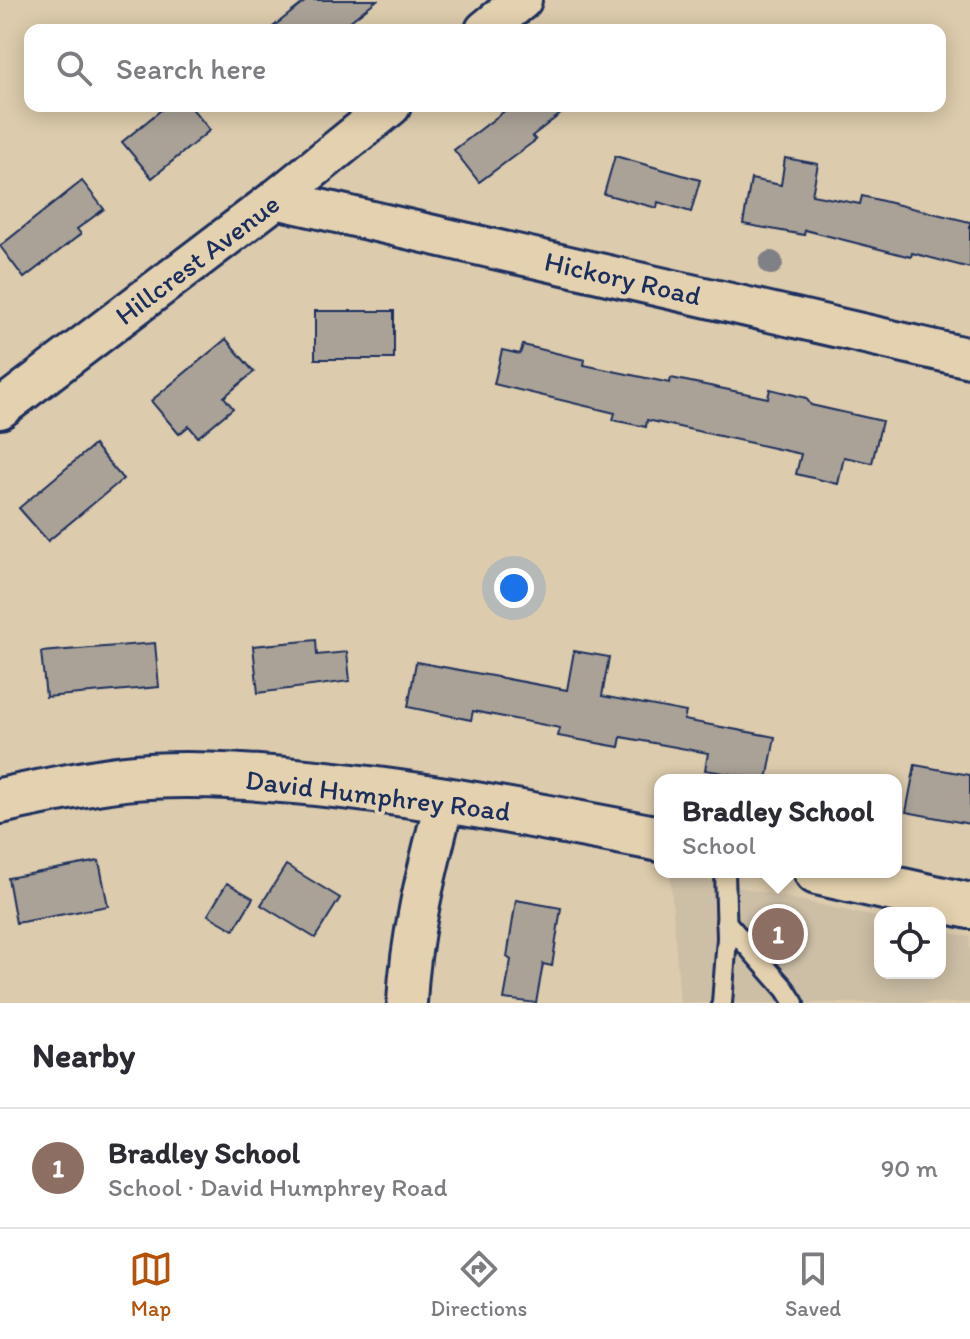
<!DOCTYPE html>
<html lang="en">
<head>
<meta charset="utf-8">
<style>
  :root { --surface:#fff; --page:#f7f7f7; --text:#2b2b33; --muted:#7c7c81; --line:#e1e1e2; --accent:#b45309 }
  body { margin:0; font-family:Itim,sans-serif; background:var(--page); color:var(--text) }
  .controls { position:absolute; right:24px; bottom:24px; display:grid; overflow:hidden; border-radius:16px; box-shadow:0 4px 20px #0003 }
  .controls button { width:72px; height:72px; display:grid; place-items:center; padding:0; border:0; border-bottom:2px solid var(--line); background:var(--surface); color:var(--text); font:40px sans-serif }
  .you { position:absolute; left:514px; top:588px; width:28px; height:28px; margin:-20px; border:6px solid #fff; border-radius:50%; background:#1a73e8; box-shadow:0 0 0 12px #1a73e833 }
  .badge { display:grid; place-items:center; width:52px; height:52px; border-radius:50%; background:var(--accent); color:#fff; font-size:26px; font-weight:700 }
  .pin { position:absolute; translate:-50% -50%; border:4px solid #fff; box-shadow:0 2px 8px #0006 }
  .popup { position:absolute; left:654px; top:774px; width:248px; height:104px; box-sizing:border-box; display:grid; place-content:center; border-radius:16px; background:var(--surface); filter:drop-shadow(0 2px 6px #0005); font-size:26px; white-space:nowrap; color:var(--muted) }
  .popup b { font-size:30px; color:var(--text) }
  .popup::after { content:''; position:absolute; left:50%; top:100%; margin-left:-16px; border:16px solid transparent; border-top-color:var(--surface) }
  .list { margin:0; padding:0; list-style:none }
  h2 { display:flex; justify-content:space-between; align-items:center; height:104px; margin:0; padding:0 32px; font-size:34px }
  h2 small { font-size:26px; font-weight:400; color:var(--muted) }
  .list li { display:grid; grid-template-columns:52px 1fr auto; gap:24px; align-items:center; box-sizing:border-box; height:120px; padding:0 32px; border-top:2px solid var(--line) }
  .list b { display:block; font-size:30px; white-space:nowrap }
  .list p { margin:0; font-size:26px; white-space:nowrap; color:var(--muted) }
  .list em { font-size:26px; font-style:normal; color:var(--muted) }
  .icon { flex:none; width:44px; height:44px; fill:none; stroke:currentColor; stroke-width:2; stroke-linecap:round; stroke-linejoin:round }
  .map { position:relative; flex:none; width:970px; height:1003px; overflow:hidden }
  .search { position:absolute; background:var(--surface); box-shadow:0 4px 20px #0003; left:24px; right:24px; top:24px; height:88px; display:flex; align-items:center; gap:20px; box-sizing:border-box; padding:0 28px; border-radius:16px; color:var(--muted); font-size:30px }
  .sheet { height:224px; background:var(--surface) }
  nav { display:flex; justify-content:space-around; align-items:center; box-sizing:border-box; height:112px; border-top:2px solid var(--line); background:var(--surface); font-size:22px; color:var(--muted) }
  nav a { display:grid; justify-items:center; gap:4px }
  nav .on { color:var(--accent) }
  .map>svg:first-child { display:block }
  .built { fill:#cdbfa6 }
  .building { fill:#aaa297; stroke:#1b2f5e; stroke-width:2 }
  .lines { fill:none; stroke-linecap:round; stroke-linejoin:round }
  .service-casing { stroke:#1b2f5e; stroke-width:24 }
  .minor-casing { stroke:#1b2f5e; stroke-width:44 }
  .tertiary-casing { stroke:#1b2f5e; stroke-width:50 }
  .service { stroke:#e4d1af; stroke-width:18 }
  .minor { stroke:#e4d1af; stroke-width:38 }
  .tertiary { stroke:#e4d1af; stroke-width:44 }
  .tree { fill:#808087 }
  .labels { text-anchor:middle; stroke-width:8; stroke-linejoin:round; paint-order:stroke }
  .street-label { font-size:28px; fill:#1b2f5e; stroke:#e4d1af }
</style>
</head>
<body>
<div class="map">
<svg width="970" height="1003" viewBox="0 0 970 1003">
  <rect width="100%" height="100%" fill="#dccbac"/>
  <filter id="ink" filterUnits="userSpaceOnUse"><feTurbulence type="fractalNoise" baseFrequency=".0125" numOctaves="2"/><feDisplacementMap in="SourceGraphic" scale="16" xChannelSelector="R" yChannelSelector="G"/><feConvolveMatrix kernelMatrix="1 2 1 2 8 2 1 2 1" color-interpolation-filters="sRGB"/></filter>
  <g filter="url(#ink)">
    <polygon class="built" points="670,872 880,918 880,973 940,973 940,931 970,937 970,1003 680,1003"/>
    <g class="building">
      <polygon points="307,0 377,0 339,30 269,30"/>
      <polygon points="166,106 190,106 210,130 152,178 122,142"/>
      <polygon points="511,106 571,106 532,136 536,140 479,182 454,150"/>
      <polygon points="615,156 700,180 691,212 658,202 657,208 604,194"/>
      <polygon points="785,158 818,164 812,195 860,204 862,196 970,222 970,268 912,253 911,257 805,230 804,235 743,224 751,179 781,185"/>
      <polygon points="82,181 104,209 77,229 81,234 24,278 0,246"/>
      <rect x="315" y="311" width="79" height="48"/>
      <polygon points="226,339 254,372 224,397 233,408 198,437 189,426 179,434 151,401"/>
      <polygon points="523,345 585,360 584,365 670,383 671,378 768,398 770,389 806,398 811,405 882,421 872,463 844,457 838,484 796,474 801,454 647,420 646,427 613,420 615,413 494,384 502,350 520,354"/>
      <polygon points="94,445 123,479 48,541 19,508"/>
      <polygon points="316,640 317,655 347,652 350,681 258,693 253,646"/>
      <polygon points="155,643 159,687 46,697 41,652"/>
      <polygon points="574,651 609,657 602,696 686,712 684,720 775,737 767,780 705,770 708,753 621,737 619,747 558,736 560,728 473,711 471,720 408,707 416,662 567,690"/>
      <polygon points="915,765 970,775 970,824 906,812"/>
      <polygon points="99,861 108,906 16,923 8,878"/>
      <polygon points="286,865 340,898 315,938 261,905"/>
      <polygon points="227,883 253,898 234,930 208,915"/>
      <polygon points="516,900 561,908 552,966 543,964 536,1003 504,999 511,960 507,957"/>
    </g>
    <g class="lines">
      <g class="service-casing">
        <g id="service">
          <polyline points="726,922 785,989 794,1003"/>
          <polyline points="722,1003 727,938 725,872"/>
        </g>
      </g>
      <g class="minor-casing">
        <g id="minor">
          <polyline points="485,30 522,0"/>
          <polyline points="276,199 970,358"/>
          <polyline points="0,409 276,199 391,106"/>
          <path d="M407,1003c3,-69 21,-137 38,-204"/>
        </g>
      </g>
      <g class="tertiary-casing">
        <g id="tertiary">
          <path d="M0,801c41,-9 83,-18 125,-23 56,-6 114,-2 170,3 123,11 244,35 365,58"/>
          <polyline points="817,872 970,906"/>
        </g>
      </g>
      <use href="#service" class="service"/>
      <use href="#minor" class="minor"/>
      <use href="#tertiary" class="tertiary"/>
    </g>
    <circle class="tree" cx="771" cy="263" r="12"/>
  </g>
  <g class="labels">
    <g class="street-label">
      <text transform="translate(197 259) rotate(-37)" y="10">Hillcrest Avenue</text>
      <text transform="translate(623 278) rotate(13)" y="10">Hickory Road</text>
      <text transform="translate(378 795) rotate(7)" y="10">David Humphrey Road</text>
    </g>
  </g>
</svg>
<div class="controls">
<button><svg class="icon" aria-label="locate" viewBox="0 0 24 24"><circle cx="12" cy="12" r="6"/><path d="M12 2v4M12 18v4M2 12h4M18 12h4"/></svg></button>
</div>
<div class="you"></div>
<div class="pin badge" style="left:778px;top:934px;background:#8d6e63">1</div>
<div class="popup"><b>Bradley School</b>School</div>
<div class="search"><svg class="icon" aria-label="search" viewBox="0 0 24 24"><circle cx="10" cy="10" r="6"/><path d="M15 15l6 6"/></svg>Search here</div>
</div>
<section class="sheet">
<h2>Nearby<small></small></h2>
<ul class="list">
<li><span class="badge" style="background:#8d6e63">1</span><div><b>Bradley School</b><p>School · David Humphrey Road</p></div><em>90 m</em></li>
</ul>
</section>
<nav>
<a class="on"><svg class="icon" aria-label="map" viewBox="0 0 24 24"><path d="M3 6l6-2 6 2 6-2v14l-6 2-6-2-6 2zM9 4v14M15 6v14"/></svg>Map</a>
<a><svg class="icon" aria-label="directions" viewBox="0 0 24 24"><path d="M12 3l9 9-9 9-9-9zM9 14v-3h6M13 9l2 2-2 2"/></svg>Directions</a>
<a><svg class="icon" aria-label="saved" viewBox="0 0 24 24"><path d="M7 4h10v16l-5-4-5 4z"/></svg>Saved</a>
</nav>
</body>
</html>
